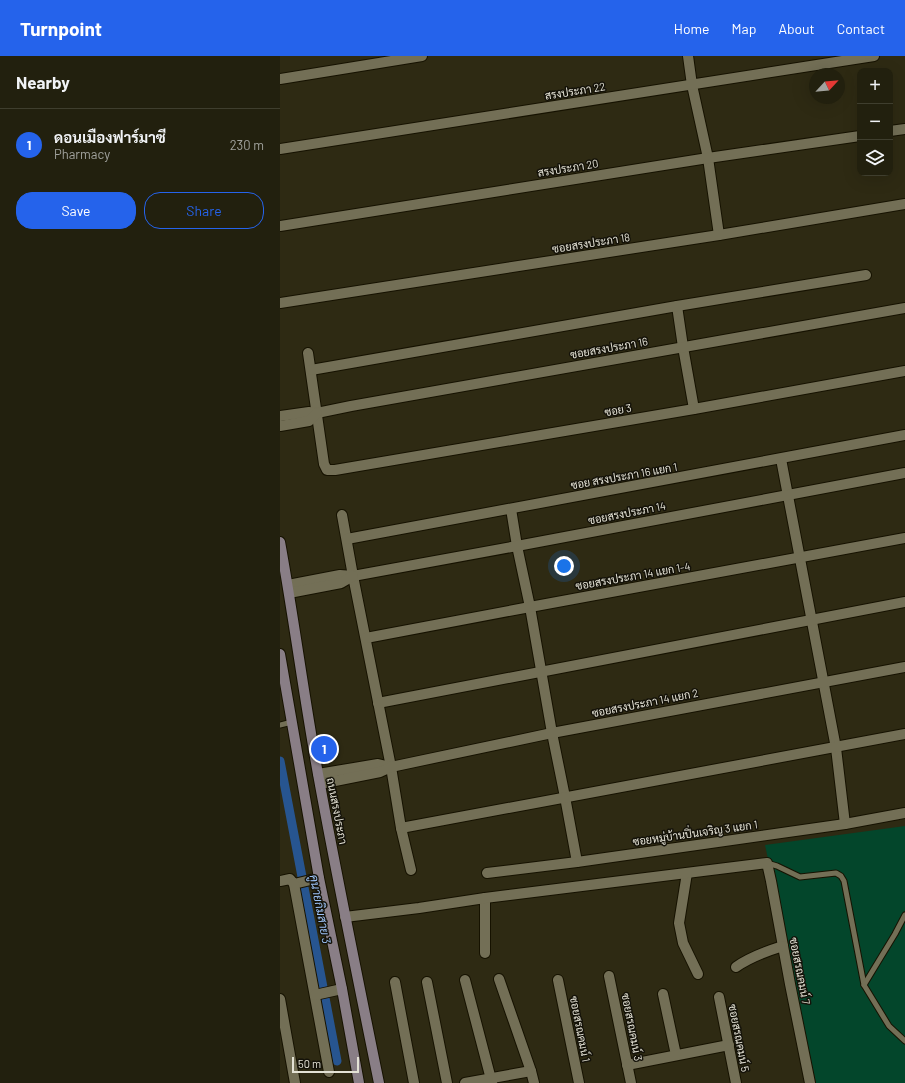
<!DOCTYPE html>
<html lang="en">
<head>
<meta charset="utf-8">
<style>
  :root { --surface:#22200e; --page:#2e2d1c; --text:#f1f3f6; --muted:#a2a39e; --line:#3f3e2e; --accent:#2563eb }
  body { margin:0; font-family:Barlow,Sarabun,sans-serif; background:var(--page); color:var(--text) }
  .controls { position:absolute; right:12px; top:12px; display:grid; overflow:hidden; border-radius:8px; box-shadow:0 4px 16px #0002 }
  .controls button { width:36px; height:36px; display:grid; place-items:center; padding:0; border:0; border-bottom:1px solid var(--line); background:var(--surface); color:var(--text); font:20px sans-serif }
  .compass { position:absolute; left:529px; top:12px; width:36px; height:36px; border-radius:50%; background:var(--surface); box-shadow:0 4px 16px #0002; rotate:64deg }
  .scale { position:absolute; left:12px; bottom:10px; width:67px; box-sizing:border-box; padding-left:4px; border:2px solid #e4e2d5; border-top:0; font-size:11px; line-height:14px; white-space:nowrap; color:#e4e2d5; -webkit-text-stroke:3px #141209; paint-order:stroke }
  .you { position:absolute; left:284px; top:510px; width:14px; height:14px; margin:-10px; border:3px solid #fff; border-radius:50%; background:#1a73e8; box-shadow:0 0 0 6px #1a73e833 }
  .badge { display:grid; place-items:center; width:26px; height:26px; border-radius:50%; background:var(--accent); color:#fff; font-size:13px; font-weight:700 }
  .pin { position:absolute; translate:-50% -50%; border:2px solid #fff; box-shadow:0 1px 4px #0006 }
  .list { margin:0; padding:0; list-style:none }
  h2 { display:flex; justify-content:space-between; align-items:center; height:52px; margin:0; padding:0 16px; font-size:17px }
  h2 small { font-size:13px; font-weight:400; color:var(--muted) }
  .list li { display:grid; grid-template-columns:26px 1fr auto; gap:12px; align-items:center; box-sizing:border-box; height:72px; padding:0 16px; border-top:1px solid var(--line) }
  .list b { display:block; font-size:15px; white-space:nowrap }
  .list p { margin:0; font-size:13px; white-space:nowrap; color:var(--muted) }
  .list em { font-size:13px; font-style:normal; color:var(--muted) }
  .actions { display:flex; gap:8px; padding:12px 16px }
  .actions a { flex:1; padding:9px 0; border:1px solid var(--accent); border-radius:16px; text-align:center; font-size:14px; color:var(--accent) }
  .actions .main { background:var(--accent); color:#fff }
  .icon { flex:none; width:22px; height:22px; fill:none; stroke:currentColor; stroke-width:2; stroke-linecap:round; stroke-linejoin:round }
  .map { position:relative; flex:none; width:625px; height:1027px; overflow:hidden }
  header { display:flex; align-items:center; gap:24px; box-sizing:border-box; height:56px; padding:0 20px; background:var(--accent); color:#fff }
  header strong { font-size:19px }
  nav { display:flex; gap:22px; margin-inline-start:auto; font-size:14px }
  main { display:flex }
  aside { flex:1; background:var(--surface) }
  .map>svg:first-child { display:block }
  .green { fill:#03462b }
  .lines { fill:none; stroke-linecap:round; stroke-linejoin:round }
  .canal { stroke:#275590; stroke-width:9 }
  .lane-casing { stroke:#161200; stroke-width:7 }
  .street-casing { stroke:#161200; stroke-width:12 }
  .secondary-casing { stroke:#161200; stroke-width:12 }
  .lane { stroke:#736f56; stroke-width:5 }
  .street { stroke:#736f56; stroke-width:10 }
  .secondary { stroke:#897e86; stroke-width:10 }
  .labels { text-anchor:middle; stroke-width:3; stroke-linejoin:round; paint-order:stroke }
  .street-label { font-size:11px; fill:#e4e2d5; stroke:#141209 }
  .water-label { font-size:12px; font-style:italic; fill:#9bc1f4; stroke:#141209 }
</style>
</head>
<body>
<header>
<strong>Turnpoint</strong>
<nav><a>Home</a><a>Map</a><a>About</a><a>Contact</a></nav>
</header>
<main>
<aside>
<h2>Nearby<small></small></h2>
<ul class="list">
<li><span class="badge">1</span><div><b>ดอนเมืองฟาร์มาซี</b><p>Pharmacy</p></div><em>230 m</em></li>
</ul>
<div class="actions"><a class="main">Save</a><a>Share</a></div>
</aside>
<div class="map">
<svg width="625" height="1027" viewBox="0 0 625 1027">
  <rect width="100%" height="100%" fill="#2e2a13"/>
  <polygon class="green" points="625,770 625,1027 536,1027 485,789"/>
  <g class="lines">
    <polyline class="canal" points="0,705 57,1005"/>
    <g class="lane-casing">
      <g id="lane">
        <polyline points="0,669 12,666"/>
        <polyline points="487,807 497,810 520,821 556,817 561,820 564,825 584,929 609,970 625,985"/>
        <polyline points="584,929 615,878 625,859"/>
      </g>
    </g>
    <g class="street-casing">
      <g id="street">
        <polyline points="408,0 412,29 428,102 439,179"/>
        <polyline points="0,23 142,0"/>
        <polyline points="610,75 625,73"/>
        <polyline points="0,93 594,0"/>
        <polyline points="0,170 428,102 580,80"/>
        <polyline points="0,247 439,179 625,148"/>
        <polyline points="397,250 403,291 414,353"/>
        <polyline points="28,297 44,408 47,414 55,414 414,353 625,315"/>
        <polyline points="31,314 397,250 586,219"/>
        <polyline points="0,360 29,356 37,357 71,350 625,252"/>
        <polyline points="0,370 29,365 37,357"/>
        <polyline points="501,403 556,692 565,768"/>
        <polyline points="231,453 237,490 250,551 272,677 285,741 297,806"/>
        <polyline points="62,459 73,520 111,711 121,772 131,814"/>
        <polyline points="67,483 625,379"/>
        <polyline points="8,529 60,519 73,520 237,490 625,417"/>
        <polyline points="9,537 61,527 73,520"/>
        <polyline points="86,582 250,551 625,482"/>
        <polyline points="98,647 625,546"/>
        <polyline points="38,718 98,708 111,711"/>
        <polyline points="40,728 100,716 111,711 272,677 625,611"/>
        <polyline points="121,772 625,678"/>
        <polyline points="207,817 297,806 565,768 625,757"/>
        <polyline points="407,817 399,867 403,887 418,918"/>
        <polyline points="0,825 10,823 14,828 39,822"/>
        <polyline points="14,828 49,1016"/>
        <polyline points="205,842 205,897"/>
        <polyline points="65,861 139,852 205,842 487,807 491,825 510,928 530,1027"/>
        <path d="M456,911c14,-10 31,-16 47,-21"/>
        <polyline points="329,920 351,1027"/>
        <polyline points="219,923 251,1015 254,1027"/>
        <polyline points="185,924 212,1027"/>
        <polyline points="278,924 299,1027"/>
        <polyline points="115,926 134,1027"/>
        <polyline points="147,926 167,1027"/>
        <polyline points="383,938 396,999"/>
        <polyline points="35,939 62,933"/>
        <polyline points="439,941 456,1027"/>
        <polyline points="0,943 15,1027"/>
        <polyline points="347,1009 449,989"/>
        <polyline points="185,1027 251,1015"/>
      </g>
    </g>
    <g class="secondary-casing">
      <g id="secondary">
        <path d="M0,486c14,77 24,155 38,232 19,104 40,206 61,309"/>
        <polyline points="0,598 39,822 62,933 79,1027"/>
      </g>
    </g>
    <use href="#lane" class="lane"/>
    <use href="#street" class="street"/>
    <use href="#secondary" class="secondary"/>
  </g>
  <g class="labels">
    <g class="street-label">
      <text transform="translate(295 35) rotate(-9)" y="4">สรงประภา 22</text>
      <text transform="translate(288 112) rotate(-9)" y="4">สรงประภา 20</text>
      <text transform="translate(311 187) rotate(-9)" y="4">ซอยสรงประภา 18</text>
      <text transform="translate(329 292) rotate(-10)" y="4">ซอยสรงประภา 16</text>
      <text transform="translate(338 354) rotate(-10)" y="4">ซอย 3</text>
      <text transform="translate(344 420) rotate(-10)" y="4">ซอย สรงประภา 16 แยก 1</text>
      <text transform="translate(347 457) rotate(-11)" y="4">ซอยสรงประภา 14</text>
      <text transform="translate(353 520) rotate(-10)" y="4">ซอยสรงประภา 14 แยก 1-4</text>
      <text transform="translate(365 647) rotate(-11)" y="4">ซอยสรงประภา 14 แยก 2</text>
      <text transform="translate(57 755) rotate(79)" y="4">ถนนสรงประภา</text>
      <text transform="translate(415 777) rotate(-8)" y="4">ซอยหมู่บ้านปิ่นเจริญ 3 แยก 1</text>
      <text transform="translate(520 915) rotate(79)" y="4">ซอยสรณคมน์ 7</text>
      <text transform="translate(352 971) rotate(79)" y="4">ซอยสรณคมน์ 3</text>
      <text transform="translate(300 973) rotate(79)" y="4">ซอยสรณคมน์ 1</text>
      <text transform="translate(459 982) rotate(79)" y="4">ซอยสรณคมน์ 5</text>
    </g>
    <g class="water-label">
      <text transform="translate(40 853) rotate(79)" y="4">คูนายกิมสาย 3</text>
    </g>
  </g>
</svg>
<div class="controls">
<button>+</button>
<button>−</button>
<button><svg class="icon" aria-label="layers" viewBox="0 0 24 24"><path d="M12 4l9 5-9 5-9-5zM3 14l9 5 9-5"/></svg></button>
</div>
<svg class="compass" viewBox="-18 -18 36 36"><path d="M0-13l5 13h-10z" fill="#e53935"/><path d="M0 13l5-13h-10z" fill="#a2a39e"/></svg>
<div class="scale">50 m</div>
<div class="you"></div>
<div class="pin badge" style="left:44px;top:693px">1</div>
</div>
</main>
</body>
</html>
